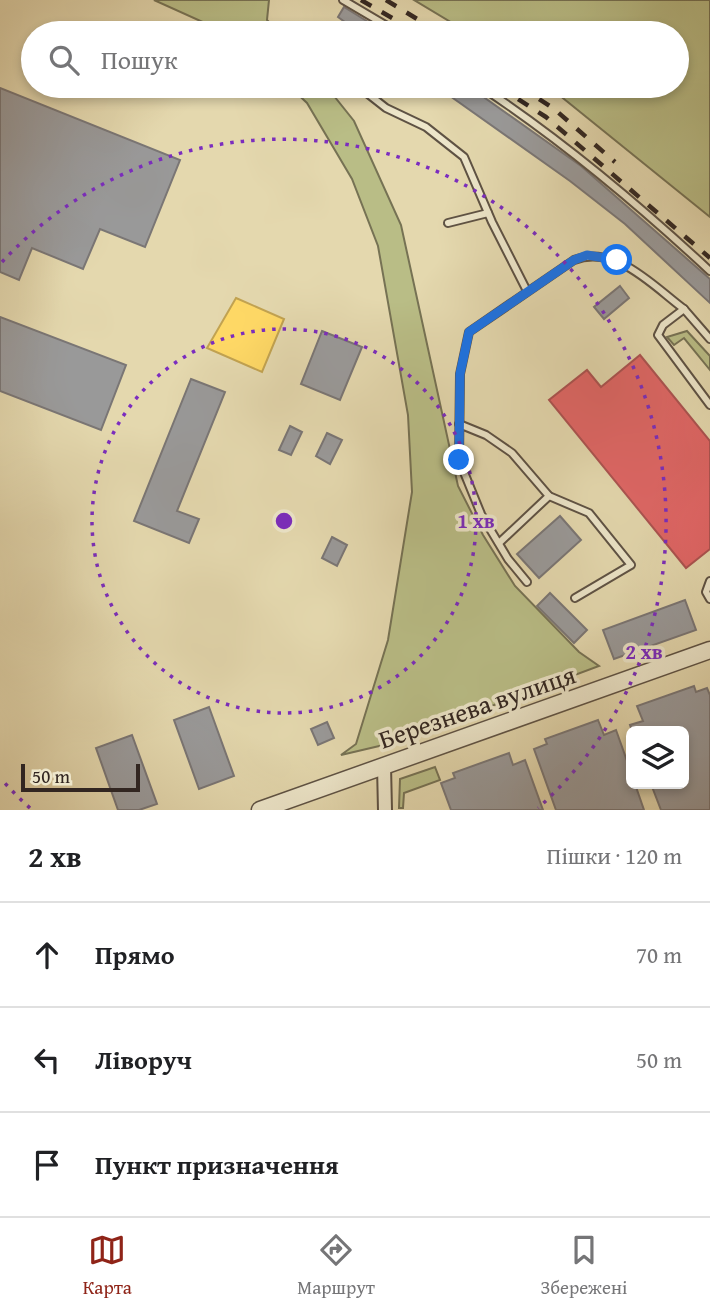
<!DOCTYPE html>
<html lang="uk">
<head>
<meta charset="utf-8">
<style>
  :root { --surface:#fff; --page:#f2f2f2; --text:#202124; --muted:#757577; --line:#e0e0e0; --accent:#8f2418 }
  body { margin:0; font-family:"Gentium Book Plus",serif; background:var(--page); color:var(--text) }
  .controls { position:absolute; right:21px; bottom:21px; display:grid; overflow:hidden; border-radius:10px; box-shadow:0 4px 10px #0003 }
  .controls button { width:63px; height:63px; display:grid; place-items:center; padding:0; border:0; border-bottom:2px solid var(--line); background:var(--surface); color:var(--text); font:35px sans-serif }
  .scale { position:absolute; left:21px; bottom:18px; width:119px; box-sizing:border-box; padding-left:7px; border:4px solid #322621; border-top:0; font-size:19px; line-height:24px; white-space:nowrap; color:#322621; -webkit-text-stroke:5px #ede6ca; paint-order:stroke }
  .stop { position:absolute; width:21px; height:21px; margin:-16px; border:5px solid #1a73e8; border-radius:50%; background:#fff }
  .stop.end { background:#1a73e8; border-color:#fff; box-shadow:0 2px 7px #0008 }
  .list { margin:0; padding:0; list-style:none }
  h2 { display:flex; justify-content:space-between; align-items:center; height:91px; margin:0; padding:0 28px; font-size:30px }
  h2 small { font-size:23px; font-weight:400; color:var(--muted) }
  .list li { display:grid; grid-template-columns:46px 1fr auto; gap:21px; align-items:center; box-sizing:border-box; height:105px; padding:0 28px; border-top:2px solid var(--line) }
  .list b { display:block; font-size:26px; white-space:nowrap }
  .list em { font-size:23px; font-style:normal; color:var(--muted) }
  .icon { flex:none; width:38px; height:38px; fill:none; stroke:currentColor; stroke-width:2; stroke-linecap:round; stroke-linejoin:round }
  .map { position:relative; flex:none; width:710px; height:810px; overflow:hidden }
  .search { position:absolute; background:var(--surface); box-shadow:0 4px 10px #0003; left:21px; right:21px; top:21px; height:77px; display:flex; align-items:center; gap:18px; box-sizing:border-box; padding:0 24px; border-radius:38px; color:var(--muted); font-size:26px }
  .sheet { height:406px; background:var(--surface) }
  nav { display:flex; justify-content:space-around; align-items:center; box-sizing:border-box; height:98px; border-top:2px solid var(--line); background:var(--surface); font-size:19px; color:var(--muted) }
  nav a { display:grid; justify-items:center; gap:4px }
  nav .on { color:var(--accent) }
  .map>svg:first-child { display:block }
  .green { fill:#b9bd86; stroke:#767254; stroke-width:2 }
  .homes { fill:#ffd966; stroke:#c2a351; stroke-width:2 }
  .shops { fill:#e06666; stroke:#ac5351; stroke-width:2 }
  .industry { fill:#999; stroke:#7a7675; stroke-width:2 }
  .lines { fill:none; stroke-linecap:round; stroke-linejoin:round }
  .service-casing { stroke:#5e5244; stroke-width:10 }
  .minor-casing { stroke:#5e5244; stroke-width:16 }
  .tertiary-casing { stroke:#5e5244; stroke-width:19 }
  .service { stroke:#ede6ca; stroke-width:6 }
  .minor { stroke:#ede6ca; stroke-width:12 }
  .tertiary { stroke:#ede6ca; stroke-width:16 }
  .rail { stroke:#322621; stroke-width:4.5; stroke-dasharray:12 12; stroke-linecap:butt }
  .route { stroke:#1a73e8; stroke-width:9 }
  .ring { fill:none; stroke:#7b2cbf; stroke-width:3.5; stroke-dasharray:3.5 7 }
  .labels { text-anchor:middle; stroke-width:7; stroke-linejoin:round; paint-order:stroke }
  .street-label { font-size:26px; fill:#322621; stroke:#ede6ca }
  .centre { fill:#7b2cbf; stroke:#ede6ca; stroke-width:3.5 }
  .ring-label { font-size:21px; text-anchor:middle; font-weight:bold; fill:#7b2cbf; stroke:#ede6ca; stroke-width:7; stroke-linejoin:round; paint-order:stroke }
</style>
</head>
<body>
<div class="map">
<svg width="710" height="810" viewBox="0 0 710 810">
  <rect width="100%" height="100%" fill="#e4d8ae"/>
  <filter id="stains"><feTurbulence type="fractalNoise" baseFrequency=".00286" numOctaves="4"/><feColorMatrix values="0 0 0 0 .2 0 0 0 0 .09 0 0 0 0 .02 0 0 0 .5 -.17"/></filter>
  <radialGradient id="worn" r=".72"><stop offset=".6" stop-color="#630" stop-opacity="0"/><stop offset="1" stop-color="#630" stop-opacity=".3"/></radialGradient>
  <g class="green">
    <polygon points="154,0 269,0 267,20 280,33 227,33"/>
    <polygon points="414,0 710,0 710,217 548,86 677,86 677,33 469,33"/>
    <polygon points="289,86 326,86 354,121 401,225 458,486 483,535 515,586 579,652 599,666 392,743 341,755 356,744 388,640 412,492 408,415 378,246 352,179 307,103"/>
    <polygon points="687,331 710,356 710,370 684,338 674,345 667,337"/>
    <polygon points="435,767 440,780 404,793 403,808 399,808 400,779"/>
  </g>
  <polygon class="homes" points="236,298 284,319 262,372 207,348"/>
  <polygon class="shops" points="640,355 710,441 710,549 686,568 549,400 587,370 601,387"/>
  <g class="industry">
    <polygon points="344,7 386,33 360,33 338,17"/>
    <polygon points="436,86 468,86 581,166 710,279 710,303 625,224 570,181"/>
    <polygon points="0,88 180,160 145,247 100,229 83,269 32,248 19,280 0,272"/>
    <polygon points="620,286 629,298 604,319 594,307"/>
    <polygon points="0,317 126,365 101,430 0,391"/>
    <polygon points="322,331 362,347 340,400 301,384"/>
    <polygon points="191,379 225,392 177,511 199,519 189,543 134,521"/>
    <polygon points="290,426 302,432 291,455 279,450"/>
    <polygon points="327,433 342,440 330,464 316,456"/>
    <polygon points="560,516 581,540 539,578 517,554"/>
    <polygon points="332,537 347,545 337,566 322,558"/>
    <polygon points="550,593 587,630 574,643 537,606"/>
    <polygon points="685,600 696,630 614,659 603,630"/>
    <polygon points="694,686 696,692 707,688 710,695 710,810 661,810 651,784 684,784 684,731 632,731 630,725 643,721 637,706"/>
    <polygon points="209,707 234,776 199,789 174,720"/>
    <polygon points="598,720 604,735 616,730 631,772 631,784 635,784 644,810 556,810 534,749 547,744 545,739"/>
    <polygon points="327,722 334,738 318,745 311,729"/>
    <polygon points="132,735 157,804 139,810 118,810 96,748"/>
    <polygon points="509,753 513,765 525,760 543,810 451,810 441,783 455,778 453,773"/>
  </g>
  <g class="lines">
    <g class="service-casing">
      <g id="service">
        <polyline points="343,0 399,33"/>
        <polyline points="358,86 386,108 426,127 464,157 492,222 527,291"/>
        <path d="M480,86c83,55 157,117 230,185"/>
        <polyline points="448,223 488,213"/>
        <polyline points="710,339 684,309 663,325 658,335 710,405"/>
        <polyline points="459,424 486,435 512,453 549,496 589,513 631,565 575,598"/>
        <polyline points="499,543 549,496"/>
        <polyline points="710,581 706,592 710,599"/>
        <path d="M527,582l-19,-23 -27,-45 -22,-54 1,-86 9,-42 105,-72c42,-16 79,26 110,49"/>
      </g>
    </g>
    <g class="minor-casing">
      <polyline id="minor" points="384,766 385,810"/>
    </g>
    <g class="tertiary-casing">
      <polyline id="tertiary" points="260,810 710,650"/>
    </g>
    <use href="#service" class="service"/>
    <use href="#minor" class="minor"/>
    <use href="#tertiary" class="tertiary"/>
    <g class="rail">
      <polyline points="361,0 418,33"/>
      <polyline points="386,0 440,33"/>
      <polyline points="498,86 546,117 710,258"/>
      <polyline points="519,86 553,108 615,162"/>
    </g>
  </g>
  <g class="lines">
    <polyline class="route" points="459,460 460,374 469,332 574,260 587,255 617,260"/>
  </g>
  <g class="ring">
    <circle cx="284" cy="521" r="192"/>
    <path d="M30 808A383 383 0 0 1 2 780M2 262A383 383 0 1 1 538 808"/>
  </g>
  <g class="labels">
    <g class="street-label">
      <text transform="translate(477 707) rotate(-19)" y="9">Березнева вулиця</text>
    </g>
  </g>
  <circle cx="284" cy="521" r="10" class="centre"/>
  <g class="ring-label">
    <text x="476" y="528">1 хв</text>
    <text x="644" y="659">2 хв</text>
  </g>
  <rect width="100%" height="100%" filter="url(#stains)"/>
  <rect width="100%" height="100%" fill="url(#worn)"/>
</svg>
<div class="controls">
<button><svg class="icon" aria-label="layers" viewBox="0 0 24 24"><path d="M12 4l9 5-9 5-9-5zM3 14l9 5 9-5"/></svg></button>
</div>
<div class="scale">50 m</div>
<div class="stop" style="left:617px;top:260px"></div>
<div class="stop end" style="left:459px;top:460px"></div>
<div class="search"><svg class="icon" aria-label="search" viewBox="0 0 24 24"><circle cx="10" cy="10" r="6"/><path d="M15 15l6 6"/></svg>Пошук</div>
</div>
<section class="sheet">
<h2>2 хв<small>Пішки · 120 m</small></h2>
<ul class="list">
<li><svg class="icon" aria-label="ahead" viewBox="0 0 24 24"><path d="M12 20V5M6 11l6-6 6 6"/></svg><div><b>Прямо</b></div><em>70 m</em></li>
<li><svg class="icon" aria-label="left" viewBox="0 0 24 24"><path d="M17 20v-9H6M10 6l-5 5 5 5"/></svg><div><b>Ліворуч</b></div><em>50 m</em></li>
<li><svg class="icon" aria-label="arrive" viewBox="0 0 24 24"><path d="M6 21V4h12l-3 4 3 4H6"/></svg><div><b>Пункт призначення</b></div></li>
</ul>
</section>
<nav>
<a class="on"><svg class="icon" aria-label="map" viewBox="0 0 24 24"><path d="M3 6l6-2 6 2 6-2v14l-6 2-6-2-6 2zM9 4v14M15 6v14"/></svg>Карта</a>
<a><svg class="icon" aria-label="directions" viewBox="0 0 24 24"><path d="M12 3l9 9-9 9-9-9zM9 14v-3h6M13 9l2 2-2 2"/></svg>Маршрут</a>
<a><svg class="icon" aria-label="saved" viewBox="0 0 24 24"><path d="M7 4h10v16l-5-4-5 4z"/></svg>Збережені</a>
</nav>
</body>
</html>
